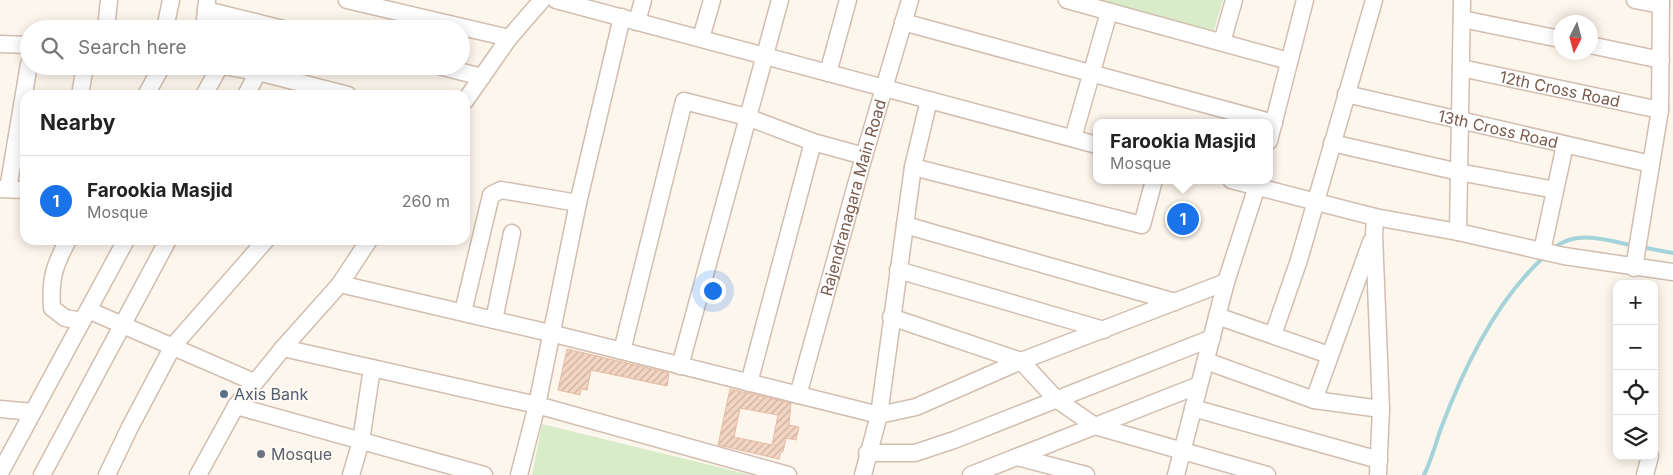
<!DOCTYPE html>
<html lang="en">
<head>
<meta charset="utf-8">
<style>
  :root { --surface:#fff; --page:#f2f2f2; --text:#222; --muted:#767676; --line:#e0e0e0; --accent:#1a73e8 }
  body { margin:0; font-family:Inter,sans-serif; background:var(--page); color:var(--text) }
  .controls { position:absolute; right:15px; bottom:15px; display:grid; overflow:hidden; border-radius:10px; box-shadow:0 2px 12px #0003 }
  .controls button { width:45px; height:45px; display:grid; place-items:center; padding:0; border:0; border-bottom:1px solid var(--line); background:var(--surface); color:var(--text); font:25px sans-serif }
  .compass { position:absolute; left:1553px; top:15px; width:45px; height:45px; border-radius:50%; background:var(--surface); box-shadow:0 2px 12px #0003; rotate:186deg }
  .you { position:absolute; left:712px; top:290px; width:18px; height:18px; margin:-12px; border:4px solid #fff; border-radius:50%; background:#1a73e8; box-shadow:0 0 0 8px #1a73e833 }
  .badge { display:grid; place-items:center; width:32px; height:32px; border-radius:50%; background:var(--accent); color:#fff; font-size:16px; font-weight:700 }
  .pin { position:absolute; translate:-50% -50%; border:2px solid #fff; box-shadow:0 1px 5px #0006 }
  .popup { position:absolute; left:1093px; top:119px; width:180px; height:65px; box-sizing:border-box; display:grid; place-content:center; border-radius:10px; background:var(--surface); filter:drop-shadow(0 1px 4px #0005); font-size:16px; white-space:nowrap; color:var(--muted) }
  .popup b { font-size:19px; color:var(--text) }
  .popup::after { content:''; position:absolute; left:50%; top:100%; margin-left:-10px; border:10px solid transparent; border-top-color:var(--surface) }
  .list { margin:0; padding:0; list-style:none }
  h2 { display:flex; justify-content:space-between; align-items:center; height:65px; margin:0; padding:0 20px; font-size:21px }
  h2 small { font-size:16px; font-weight:400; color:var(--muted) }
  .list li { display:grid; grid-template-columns:32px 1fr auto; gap:15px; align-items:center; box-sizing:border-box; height:90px; padding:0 20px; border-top:1px solid var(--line) }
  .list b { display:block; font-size:19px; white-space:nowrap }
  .list p { margin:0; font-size:16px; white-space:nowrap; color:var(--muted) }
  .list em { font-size:16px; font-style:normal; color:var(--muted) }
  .icon { flex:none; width:28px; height:28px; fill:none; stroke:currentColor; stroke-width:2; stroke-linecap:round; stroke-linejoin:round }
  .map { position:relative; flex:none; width:1673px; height:475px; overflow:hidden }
  .search { position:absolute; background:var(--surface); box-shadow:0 2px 12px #0003; left:20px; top:20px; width:450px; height:55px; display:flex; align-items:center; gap:12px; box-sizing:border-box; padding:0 18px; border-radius:28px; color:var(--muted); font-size:19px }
  .panel { position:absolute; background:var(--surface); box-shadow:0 2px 12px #0003; left:20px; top:90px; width:450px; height:155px; border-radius:15px }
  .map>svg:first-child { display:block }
  .green { fill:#d8ecc9 }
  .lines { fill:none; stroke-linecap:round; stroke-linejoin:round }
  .stream { stroke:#a5d3da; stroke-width:4 }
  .building { fill:url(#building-hatch); stroke:#e6bba3; fill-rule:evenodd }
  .minor-casing { stroke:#d1beb0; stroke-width:19 }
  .minor { stroke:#fff; stroke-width:16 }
  .service-dot { fill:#5c6f8a; stroke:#fffaf3; stroke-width:2 }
  .worship-dot { fill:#6b7280; stroke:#fffaf3; stroke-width:2 }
  .labels { text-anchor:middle; stroke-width:4; stroke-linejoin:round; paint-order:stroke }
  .street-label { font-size:16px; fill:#7a5c4d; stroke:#fffaf3 }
  .service-label { font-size:16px; fill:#4e5e75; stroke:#fffaf3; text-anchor:start }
  .worship-label { font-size:16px; fill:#5b616d; stroke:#fffaf3; text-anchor:start }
</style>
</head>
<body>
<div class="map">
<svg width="1673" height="475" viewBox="0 0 1673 475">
  <defs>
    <pattern id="building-hatch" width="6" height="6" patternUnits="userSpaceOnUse" patternTransform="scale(1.25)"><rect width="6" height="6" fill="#f3d5c3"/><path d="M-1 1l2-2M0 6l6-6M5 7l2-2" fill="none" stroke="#cab0a1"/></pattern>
  </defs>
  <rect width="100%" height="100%" fill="#fdf6ec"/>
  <g class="green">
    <polygon points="1095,0 1223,0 1213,34"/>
    <polygon points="542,424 751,475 532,475"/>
  </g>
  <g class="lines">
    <g class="stream">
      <polyline points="1641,247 1673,253"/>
      <path d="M1553,249c22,-20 54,-9 81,-3"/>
      <path d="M1424,475c7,-14 11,-29 16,-44 22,-59 56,-131 104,-174"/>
    </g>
  </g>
  <g class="building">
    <polygon points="567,349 669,373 667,386 591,370 587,390 581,389 580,395 558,390"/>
    <path d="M730,389l61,14 -2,22 10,2 -3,13 -10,-2 -3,14h-2l-2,7 -61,-14zM740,408l38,7 -6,30 -38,-8z"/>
  </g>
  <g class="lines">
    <g class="minor-casing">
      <g id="minor">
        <polyline points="347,0 509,38"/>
        <polyline points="556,0 1097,145"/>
        <polyline points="1067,0 1289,61"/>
        <polyline points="1635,0 1661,5"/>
        <polyline points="206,10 283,29"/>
        <polyline points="1462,19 1560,39"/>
        <polyline points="637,22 643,0"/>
        <polyline points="903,22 1274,123"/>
        <polyline points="106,29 109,0"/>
        <polyline points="165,29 171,0"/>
        <polyline points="204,29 207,1"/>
        <polyline points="701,38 712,0"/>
        <polyline points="1222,42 1234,0"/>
        <polyline points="0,44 29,45"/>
        <polyline points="1590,45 1661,60"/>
        <polyline points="223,66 258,72 348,95"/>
        <polyline points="439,66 482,77"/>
        <path id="s1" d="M1461,68l199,42"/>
        <polyline points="828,73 848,0"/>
        <path id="s2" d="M1346,94l305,70"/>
        <polyline points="80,95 85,66"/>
        <polyline points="146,95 162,66"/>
        <polyline points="204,95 220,66"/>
        <polyline points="246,95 258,72"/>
        <polyline points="465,101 509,38 542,0"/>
        <polyline points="1073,138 1109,12"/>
        <polyline points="1269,141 1305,0"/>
        <polyline points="1332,143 1459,172 1555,190"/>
        <polyline points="913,167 1142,225 1154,180"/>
        <polyline points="1231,180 1375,217 1458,232 1564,256 1673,272"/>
        <polyline points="0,189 25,190"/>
        <polyline points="8,189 29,64"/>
        <polyline points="1375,217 1374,235 1381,409 1378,475"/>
        <polyline points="905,225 1175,302"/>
        <polyline points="1458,232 1462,0"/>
        <path d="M68,240c-14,26 -18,39 -16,68l13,10 17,3"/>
        <polyline points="1542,251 1565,145"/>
        <polyline points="1634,268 1660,110 1661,0"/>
        <polyline points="898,270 1104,330"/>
        <polyline points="340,284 550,333 879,415 916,407 1021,361 1226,282"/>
        <polyline points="88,310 254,382"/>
        <polyline points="463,312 491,195 501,190 578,203"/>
        <polyline points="1217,316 1329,355"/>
        <polyline points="891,317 1021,361 1056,399 1095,426 1267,475"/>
        <polyline points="494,320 512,233"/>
        <polyline points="1273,335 1299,260 1374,0"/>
        <polyline points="283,348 537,405 788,475"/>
        <polyline points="622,351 684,101 747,117 813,142 864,156"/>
        <polyline points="1206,361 1314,400 1381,409"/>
        <polyline points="680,366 780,0"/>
        <polyline points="749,383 813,142"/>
        <path id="s3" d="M798,395l66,-239 46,-156"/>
        <polyline points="1314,400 1371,242"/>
        <polyline points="236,406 484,475"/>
        <polyline points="1193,408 1379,460"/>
        <polyline points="0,409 33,412"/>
        <polyline points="867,453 915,453 954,440 1212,338"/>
        <polyline points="1017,457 1086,475"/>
        <polyline points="0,473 126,240"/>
        <polyline points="42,475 168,240"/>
        <polyline points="107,475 130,427 173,346 266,240"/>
        <polyline points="198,475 236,406 283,348 340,284 369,240"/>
        <polyline points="351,475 361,441 372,368"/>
        <polyline points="519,475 537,405 578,203 622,17"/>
        <polyline points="863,475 879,415 913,167 929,100"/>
        <polyline points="971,475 1199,385"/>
        <polyline points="1176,475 1226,282 1259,180"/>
        <polyline points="1645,475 1650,456"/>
      </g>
    </g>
    <use href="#minor" class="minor"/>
  </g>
  <circle class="service-dot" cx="224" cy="394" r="5"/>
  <circle class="worship-dot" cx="261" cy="454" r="5"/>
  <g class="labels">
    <g class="street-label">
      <text dy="6" stroke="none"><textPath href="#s1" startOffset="101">12th Cross Road</textPath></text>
      <text dy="6" stroke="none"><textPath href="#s2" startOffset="156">13th Cross Road</textPath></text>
      <text dy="6" stroke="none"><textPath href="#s3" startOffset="205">Rajendranagara Main Road</textPath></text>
    </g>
    <g class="service-label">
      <text x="234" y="400">Axis Bank</text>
    </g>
    <g class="worship-label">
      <text x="271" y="460">Mosque</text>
    </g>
  </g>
</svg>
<div class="controls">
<button>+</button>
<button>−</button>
<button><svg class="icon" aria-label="locate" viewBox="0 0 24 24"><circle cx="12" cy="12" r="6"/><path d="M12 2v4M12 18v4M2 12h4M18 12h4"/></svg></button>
<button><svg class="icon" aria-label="layers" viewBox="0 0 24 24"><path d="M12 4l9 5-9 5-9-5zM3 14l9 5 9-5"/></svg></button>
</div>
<svg class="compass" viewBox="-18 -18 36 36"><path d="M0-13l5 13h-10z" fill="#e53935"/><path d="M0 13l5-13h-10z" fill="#767676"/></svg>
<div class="you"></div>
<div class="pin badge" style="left:1183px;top:219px">1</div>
<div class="popup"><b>Farookia Masjid</b>Mosque</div>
<div class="search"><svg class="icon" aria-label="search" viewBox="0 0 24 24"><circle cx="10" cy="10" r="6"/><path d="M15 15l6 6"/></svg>Search here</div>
<section class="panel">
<h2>Nearby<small></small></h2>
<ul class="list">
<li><span class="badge">1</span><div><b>Farookia Masjid</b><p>Mosque</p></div><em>260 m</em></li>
</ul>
</section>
</div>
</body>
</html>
